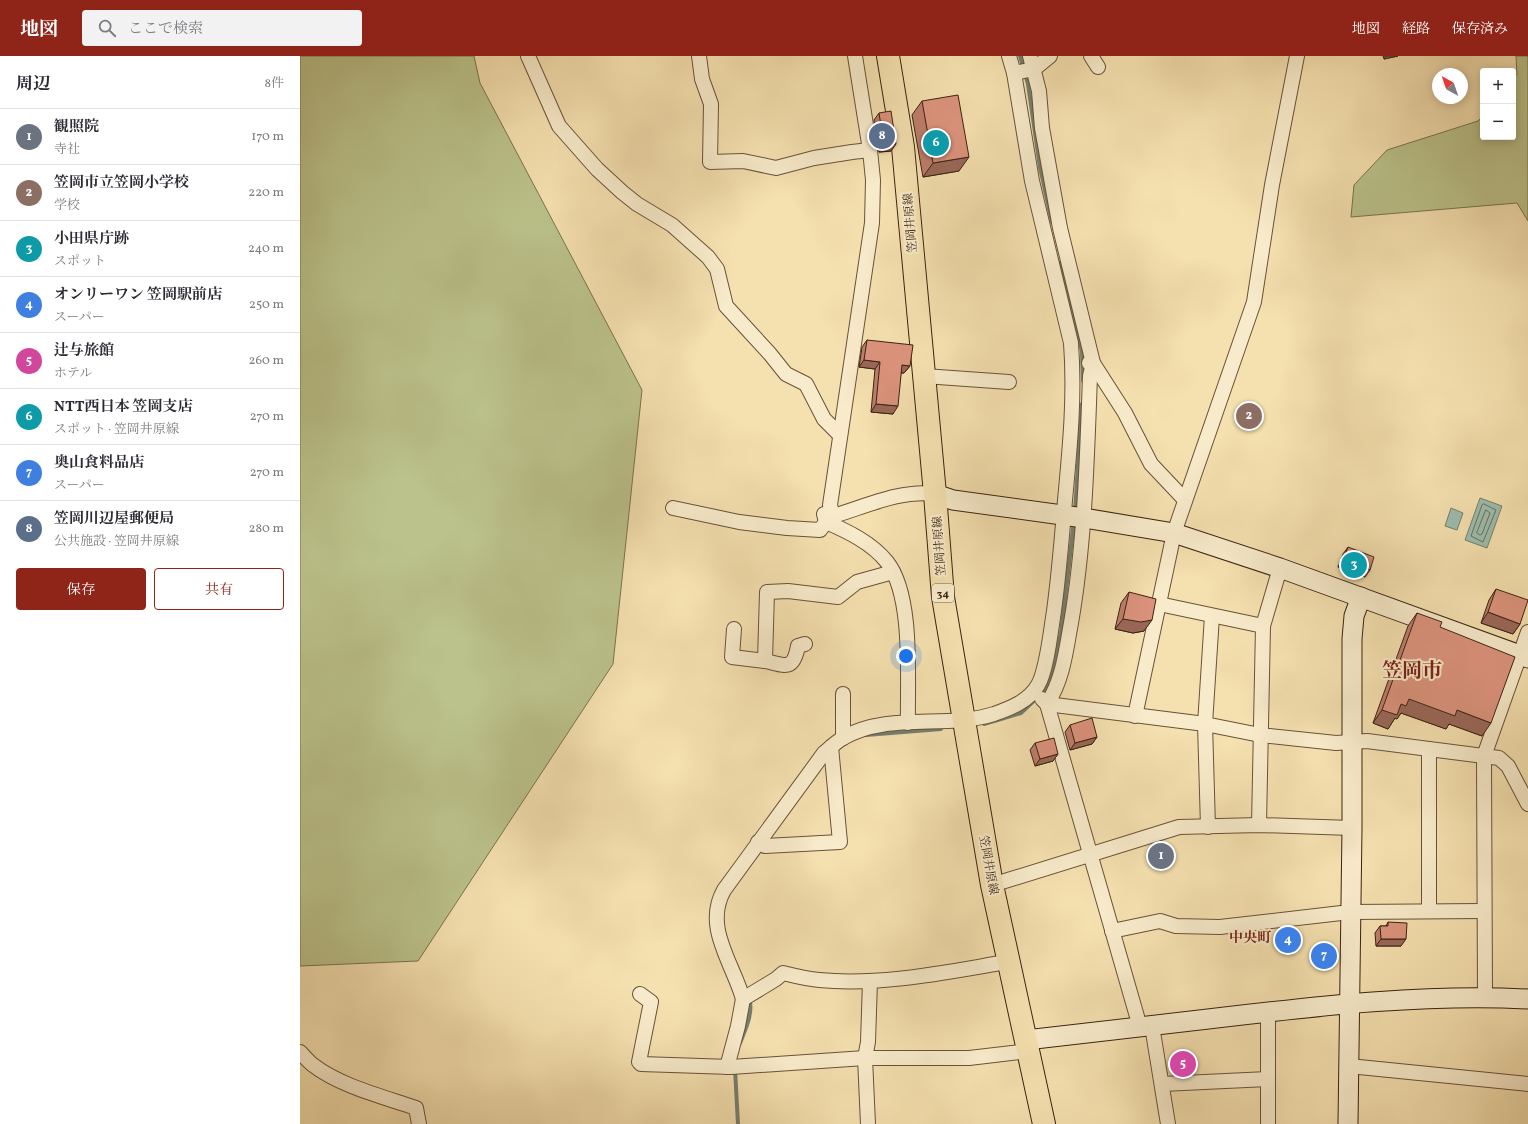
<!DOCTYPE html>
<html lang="ja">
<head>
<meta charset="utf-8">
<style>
  :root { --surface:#fff; --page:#f2f2f3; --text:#2b2b33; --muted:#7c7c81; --line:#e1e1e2; --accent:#8f2418 }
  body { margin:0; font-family:Vollkorn,"Noto Serif JP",serif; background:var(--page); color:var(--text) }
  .controls { position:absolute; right:12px; top:12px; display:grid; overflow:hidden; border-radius:4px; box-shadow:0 2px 10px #0003 }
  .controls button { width:36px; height:36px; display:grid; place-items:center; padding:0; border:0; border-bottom:1px solid var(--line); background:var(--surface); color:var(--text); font:20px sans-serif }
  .compass { position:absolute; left:1132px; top:12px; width:36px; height:36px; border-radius:50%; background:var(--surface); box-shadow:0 2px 10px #0003; rotate:320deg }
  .you { position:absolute; left:606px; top:600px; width:14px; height:14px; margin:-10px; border:3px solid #fff; border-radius:50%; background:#1a73e8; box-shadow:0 0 0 6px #1a73e833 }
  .badge { display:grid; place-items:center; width:26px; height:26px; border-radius:50%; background:var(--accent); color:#fff; font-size:13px; font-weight:700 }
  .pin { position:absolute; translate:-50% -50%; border:2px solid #fff; box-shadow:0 1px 4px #0006 }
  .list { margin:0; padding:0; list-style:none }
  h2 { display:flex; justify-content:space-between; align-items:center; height:52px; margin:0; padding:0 16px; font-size:17px }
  h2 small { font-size:13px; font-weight:400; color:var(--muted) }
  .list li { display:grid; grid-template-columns:26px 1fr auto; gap:12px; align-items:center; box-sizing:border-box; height:56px; padding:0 16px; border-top:1px solid var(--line) }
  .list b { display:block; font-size:15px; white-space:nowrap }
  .list p { margin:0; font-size:13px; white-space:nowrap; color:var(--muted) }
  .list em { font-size:13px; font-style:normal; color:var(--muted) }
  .actions { display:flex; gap:8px; padding:12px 16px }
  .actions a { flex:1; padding:9px 0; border:1px solid var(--accent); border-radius:4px; text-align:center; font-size:14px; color:var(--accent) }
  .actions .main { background:var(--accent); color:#fff }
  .icon { flex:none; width:22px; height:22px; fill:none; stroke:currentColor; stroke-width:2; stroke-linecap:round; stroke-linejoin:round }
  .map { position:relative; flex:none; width:1228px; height:1068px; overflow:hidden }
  header { display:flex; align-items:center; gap:24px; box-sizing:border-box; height:56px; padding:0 20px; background:var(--accent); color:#fff }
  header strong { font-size:19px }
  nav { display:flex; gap:22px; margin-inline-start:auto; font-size:14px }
  .search { width:280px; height:36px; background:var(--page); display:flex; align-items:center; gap:10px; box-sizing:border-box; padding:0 14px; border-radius:4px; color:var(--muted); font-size:15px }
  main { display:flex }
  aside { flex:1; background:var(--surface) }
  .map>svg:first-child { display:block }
  .green { fill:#bbc28b; stroke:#7a724e }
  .water { fill:#9cbdad; stroke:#747f6f }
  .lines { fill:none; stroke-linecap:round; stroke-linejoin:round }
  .shore { stroke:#6a7060; stroke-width:1 }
  .stream { stroke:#747f6f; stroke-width:4 }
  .street-casing { stroke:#685239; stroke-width:16 }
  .secondary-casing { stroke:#392312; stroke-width:21 }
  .primary-casing { stroke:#392312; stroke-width:24 }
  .street { stroke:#f8ebcb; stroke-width:14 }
  .secondary { stroke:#f8ebcb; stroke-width:19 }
  .primary { stroke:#f5e0af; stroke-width:22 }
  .wall { fill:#bd7e6c; stroke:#392312 }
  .shaded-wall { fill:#9a6758; stroke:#392312 }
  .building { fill:#dc937d; stroke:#392312 }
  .labels { text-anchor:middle; stroke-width:4; stroke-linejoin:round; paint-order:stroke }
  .shield { fill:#f8ebcb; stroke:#725f4a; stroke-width:1 }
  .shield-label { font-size:11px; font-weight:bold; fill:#392312 }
  .street-label { font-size:12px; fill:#392312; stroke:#f8ebcb }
  .quarter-label { font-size:14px; font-weight:bold; fill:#7a1f14; stroke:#f8ebcb }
  .town-label { font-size:20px; font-weight:bold; fill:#7a1f14; stroke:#f8ebcb }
</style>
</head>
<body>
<header>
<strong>地図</strong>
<div class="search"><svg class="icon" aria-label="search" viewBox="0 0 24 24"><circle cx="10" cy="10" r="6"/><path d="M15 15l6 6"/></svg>ここで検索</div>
<nav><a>地図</a><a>経路</a><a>保存済み</a></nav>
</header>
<main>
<aside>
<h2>周辺<small>8件</small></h2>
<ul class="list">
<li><span class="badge" style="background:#6b7280">1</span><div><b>観照院</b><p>寺社</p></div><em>170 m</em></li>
<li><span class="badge" style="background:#8d6e63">2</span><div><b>笠岡市立笠岡小学校</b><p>学校</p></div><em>220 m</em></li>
<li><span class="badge" style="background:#0f9aa8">3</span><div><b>小田県庁跡</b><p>スポット</p></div><em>240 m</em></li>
<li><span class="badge" style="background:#3f7fe0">4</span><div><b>オンリーワン 笠岡駅前店</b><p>スーパー</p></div><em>250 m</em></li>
<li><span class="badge" style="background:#d1479c">5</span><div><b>辻与旅館</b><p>ホテル</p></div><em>260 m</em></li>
<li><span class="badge" style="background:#0f9aa8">6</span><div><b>NTT西日本 笠岡支店</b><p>スポット · 笠岡井原線</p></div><em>270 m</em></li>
<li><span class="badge" style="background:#3f7fe0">7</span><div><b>奥山食料品店</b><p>スーパー</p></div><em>270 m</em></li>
<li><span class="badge" style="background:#5c6f8a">8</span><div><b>笠岡川辺屋郵便局</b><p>公共施設 · 笠岡井原線</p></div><em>280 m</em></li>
</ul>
<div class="actions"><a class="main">保存</a><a>共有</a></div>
</aside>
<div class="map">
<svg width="1228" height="1068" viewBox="0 0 1228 1068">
  <rect width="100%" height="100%" fill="#f5e0af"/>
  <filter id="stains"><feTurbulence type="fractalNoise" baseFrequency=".005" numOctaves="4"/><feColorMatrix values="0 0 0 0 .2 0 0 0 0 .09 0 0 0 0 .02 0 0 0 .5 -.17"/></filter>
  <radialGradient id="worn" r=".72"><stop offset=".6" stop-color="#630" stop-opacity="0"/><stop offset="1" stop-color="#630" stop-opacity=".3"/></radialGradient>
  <g class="green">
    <polygon points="0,0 174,0 180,27 342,334 313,608 118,905 0,910"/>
    <polygon points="1216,0 1228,0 1228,165 1217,147 1051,161 1054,129 1087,94 1178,65 1183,60 1183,81 1213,81 1213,23 1217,18"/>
  </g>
  <g class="water">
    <polygon points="1180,442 1202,450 1187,492 1165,484"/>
    <polygon points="1151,452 1163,457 1157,474 1145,470"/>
  </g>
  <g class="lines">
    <g class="shore">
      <polygon points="1184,448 1196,454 1183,486 1171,480 1182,449"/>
      <polygon points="1186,454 1190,457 1182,478 1180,479 1177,477"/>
    </g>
    <g class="stream">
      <polyline points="720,0 728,28 740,111 752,166"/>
      <polyline points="761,206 782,295 783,325"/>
      <polyline points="775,456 782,348"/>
      <polyline points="684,668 721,657 745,634 749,626 761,577 774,465"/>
      <polyline points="566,679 641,673"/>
      <path d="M440,987c5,-13 14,-31 9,-44"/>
      <polyline points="435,1013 438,1068"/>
    </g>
    <g class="street-casing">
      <g id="street">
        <polyline points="228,0 259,70 297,113 322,136 337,148 372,169 408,201 417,213 426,250 470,298 486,318 506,328 524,363 540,379"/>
        <polyline points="399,0 402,23 411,48 410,106 443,105 476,112 514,102 552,96 570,94"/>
        <path d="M730,0l9,35 3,37 18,100 33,135 -3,13c-3,82 -5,166 -19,247 -5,27 -8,57 -24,81l93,323"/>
        <polyline points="791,0 798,11"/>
        <polyline points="714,17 734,13 750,0"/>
        <polyline points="789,307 793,307 825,357 851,408 885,444"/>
        <polyline points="624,320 709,326"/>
        <polyline points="373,452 439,466 487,472 520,474 526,466"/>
        <path d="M524,458l2,8c21,9 46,21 61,40 27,34 20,119 21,161"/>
        <polyline points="533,460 530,449 572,167 573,124 570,94 555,0"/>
        <path d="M532,468l1,-8c31,-9 69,-27 102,-22"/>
        <polyline points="859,548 963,570"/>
        <polyline points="434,573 432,601 465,605"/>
        <path d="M505,588l-7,2c-5,26 -13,19 -33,15l2,-69 21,-1 50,6 19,-15 36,-10"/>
        <polyline points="543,638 543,682"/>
        <polyline points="742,643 747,648 905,668 960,679 1036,687 1067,685 1199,702 1208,710 1228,748"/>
        <polyline points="835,660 874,477 954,246 972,129 997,0"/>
        <polyline points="959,769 963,570 980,512"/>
        <polyline points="908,771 905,668 912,560"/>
        <polyline points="458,786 465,790 540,786 531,691"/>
        <polyline points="692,829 879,771 959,769 1052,772"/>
        <polyline points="1129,854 1129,693"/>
        <polyline points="812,875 860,865 876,870 920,871 1050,856 1184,855"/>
        <polyline points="340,938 351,946 339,1006 341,1008 431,1011 565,1002 669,1002 729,995"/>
        <polyline points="1185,941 1184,700 1228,576"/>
        <path d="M443,943c-10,-36 -40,-72 -19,-109l100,-137c6,-5 12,-11 19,-15 43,-26 104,-9 151,-24 17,-6 35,-13 44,-29 9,-15 13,-56 16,-74 5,-37 8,-74 11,-111 5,-53 10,-104 6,-157l-39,-162 -18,-108 -5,-17"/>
        <polyline points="852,970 868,1068"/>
        <path d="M0,996c4,4 8,9 13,13 27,21 71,32 103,43l3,16"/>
        <polyline points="1049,1010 1228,1028"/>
        <path d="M427,1011l11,-41 5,-27 33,-20 7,-6c12,3 24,6 36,7 62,6 127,-8 188,-18"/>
        <polyline points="862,1028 968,1023"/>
        <polyline points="568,1068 565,1002 568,986 570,925"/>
        <polyline points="968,1068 968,956"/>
      </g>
    </g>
    <g class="secondary-casing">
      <g id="secondary">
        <polyline points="635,438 653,444 784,462 874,477 980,512 1228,602"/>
        <path d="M726,984c67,-8 133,-15 199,-23 101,-12 202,-23 303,-18"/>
        <polyline points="1048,1068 1052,772 1052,583 1054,560 1061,541"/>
      </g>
    </g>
    <g class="primary-casing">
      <polyline id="primary" points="588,0 603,91 635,438 643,541 692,829 744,1068"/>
    </g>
    <use href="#street" class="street"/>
    <use href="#secondary" class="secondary"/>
    <use href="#primary" class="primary"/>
  </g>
  <g class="wall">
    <polygon points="1083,0 1098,0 1084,3"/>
    <polygon points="622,45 659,115 623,121 612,59"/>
    <polygon points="579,57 591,95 579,96 574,64"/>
    <polygon points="567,284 610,310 604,317 601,317 593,358 571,356 575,313 559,311 562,291"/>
    <polygon points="1048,491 1065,521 1038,511 1043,498"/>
    <polygon points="1196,533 1220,568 1213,578 1181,567 1189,544"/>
    <polygon points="829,536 844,575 833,577 815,573 821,547"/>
    <polygon points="1117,557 1140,571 1182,680 1149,668 1146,673 1101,657 1097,663 1095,662 1088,673 1073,667 1108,570"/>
    <polygon points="770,669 797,681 792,688 770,694 765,676"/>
    <polygon points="735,687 758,698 753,705 735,710 730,694"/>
    <polygon points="1088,866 1101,890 1076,890 1075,877 1080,870 1086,870"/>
  </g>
  <g class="shaded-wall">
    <polygon points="1086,0 1098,0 1084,3"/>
    <polygon points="596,88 591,95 579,96 584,89"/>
    <polygon points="669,101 659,115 623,121 633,107"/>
    <polygon points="564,304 580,306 575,313 559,311"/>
    <polygon points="602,309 610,310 604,317 597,316"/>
    <polygon points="576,348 598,350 593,358 571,356"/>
    <polygon points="1043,504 1070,514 1065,521 1038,511"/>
    <polygon points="1188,556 1220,568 1213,578 1181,567"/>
    <polygon points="823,563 852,564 844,575 833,577 815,573"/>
    <polygon points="1109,643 1157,654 1191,667 1182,680 1149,668 1146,673 1101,657 1097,663 1095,662 1088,673 1073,667 1082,654 1101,648"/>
    <polygon points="797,681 792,688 770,694 775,687"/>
    <polygon points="758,698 753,705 735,710 740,703"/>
    <polygon points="1081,883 1106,883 1101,890 1076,890"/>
  </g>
  <g class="building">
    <polygon points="658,39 669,101 633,107 622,45"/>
    <polygon points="591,55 596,88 584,89 579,57"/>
    <polygon points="567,284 613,289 610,310 602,309 598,350 576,348 580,306 564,304"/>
    <polygon points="1048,491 1074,501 1070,514 1043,504"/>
    <polygon points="1196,533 1228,544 1220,568 1188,556"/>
    <polygon points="829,536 856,543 852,564 841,566 823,563"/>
    <polygon points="1117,557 1142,566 1140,571 1215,601 1191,667 1157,654 1155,660 1109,643 1106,650 1101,648 1097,659 1082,654"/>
    <polygon points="792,662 797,681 775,687 770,669"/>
    <polygon points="754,682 758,698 740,703 735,687"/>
    <polygon points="1088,866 1107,867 1106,883 1081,883 1080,870 1088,870"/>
  </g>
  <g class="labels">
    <rect class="shield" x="632" y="528" width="22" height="18" rx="3"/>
    <g class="shield-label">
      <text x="643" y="541">34</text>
    </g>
    <g class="street-label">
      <text transform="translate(610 167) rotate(-95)" y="4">笠岡井原線</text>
      <text transform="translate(639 490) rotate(-94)" y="4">笠岡井原線</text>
      <text transform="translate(689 809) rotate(80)" y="4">笠岡井原線</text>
    </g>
    <g class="quarter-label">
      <text x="950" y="886">中央町</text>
    </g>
    <g class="town-label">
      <text x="1112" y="621">笠岡市</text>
    </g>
  </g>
  <rect width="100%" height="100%" filter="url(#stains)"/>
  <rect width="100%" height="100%" fill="url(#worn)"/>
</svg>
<div class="controls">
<button>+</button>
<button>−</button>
</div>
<svg class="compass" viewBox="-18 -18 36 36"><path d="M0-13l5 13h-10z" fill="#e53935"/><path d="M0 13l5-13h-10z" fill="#7c7c81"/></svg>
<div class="you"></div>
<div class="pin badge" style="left:861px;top:800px;background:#6b7280">1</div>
<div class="pin badge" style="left:949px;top:360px;background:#8d6e63">2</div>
<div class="pin badge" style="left:1054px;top:509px;background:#0f9aa8">3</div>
<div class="pin badge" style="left:988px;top:884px;background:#3f7fe0">4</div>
<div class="pin badge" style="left:883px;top:1008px;background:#d1479c">5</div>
<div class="pin badge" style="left:636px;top:87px;background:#0f9aa8">6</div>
<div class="pin badge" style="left:1024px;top:900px;background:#3f7fe0">7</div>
<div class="pin badge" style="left:582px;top:80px;background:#5c6f8a">8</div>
</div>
</main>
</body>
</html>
